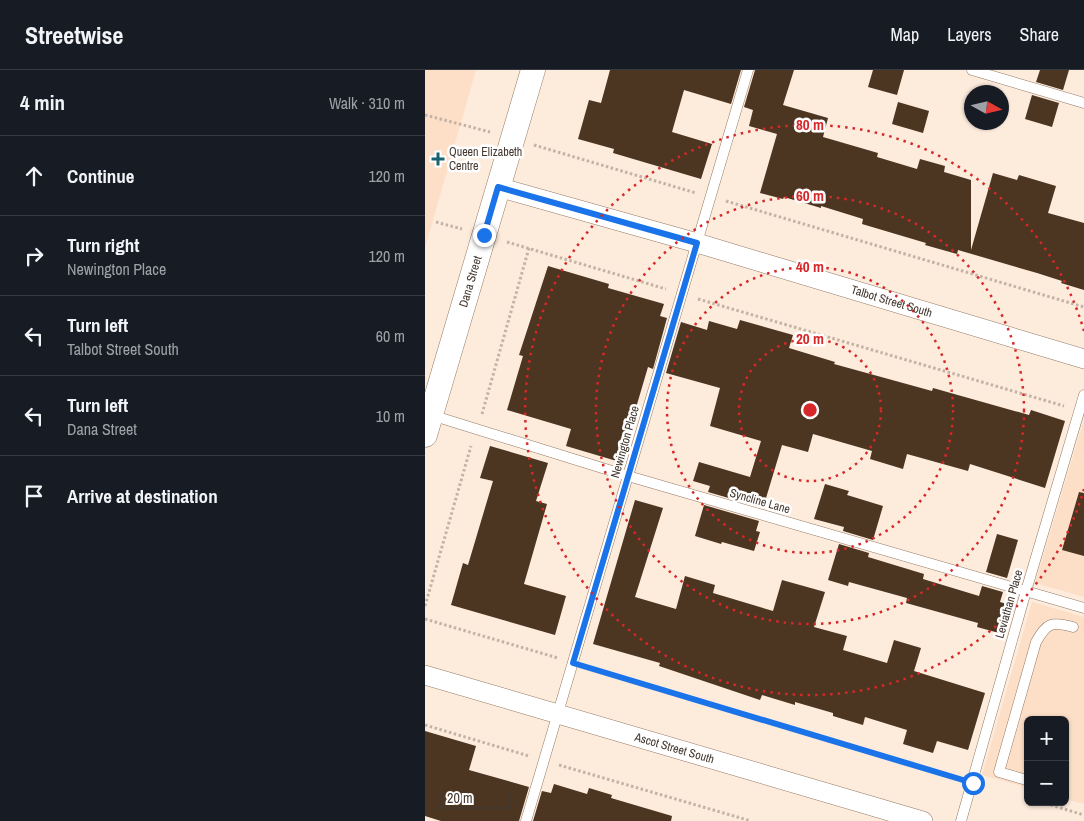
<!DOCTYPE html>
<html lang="en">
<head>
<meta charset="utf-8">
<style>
  :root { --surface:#171b24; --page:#20242c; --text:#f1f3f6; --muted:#9ea1a6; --line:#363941 }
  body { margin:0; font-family:"Archivo Narrow",sans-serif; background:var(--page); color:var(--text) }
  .controls { position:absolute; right:15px; bottom:15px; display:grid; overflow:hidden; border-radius:8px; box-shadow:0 1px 4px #0004 }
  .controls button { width:45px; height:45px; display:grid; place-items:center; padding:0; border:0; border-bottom:1px solid var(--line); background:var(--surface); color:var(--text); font:25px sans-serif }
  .compass { position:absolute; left:539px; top:15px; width:45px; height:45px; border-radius:50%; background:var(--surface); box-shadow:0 1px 4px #0004; rotate:98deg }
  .scale { position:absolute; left:15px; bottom:12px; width:71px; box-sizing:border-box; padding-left:5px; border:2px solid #43372e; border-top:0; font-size:14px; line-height:18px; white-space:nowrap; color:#43372e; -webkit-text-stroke:4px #fff; paint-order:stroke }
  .stop { position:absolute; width:15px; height:15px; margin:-11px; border:4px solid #1a73e8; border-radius:50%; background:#fff }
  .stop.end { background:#1a73e8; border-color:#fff; box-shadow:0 1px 5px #0008 }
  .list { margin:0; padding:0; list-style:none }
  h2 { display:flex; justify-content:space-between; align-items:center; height:65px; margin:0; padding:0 20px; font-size:21px }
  h2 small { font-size:16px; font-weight:400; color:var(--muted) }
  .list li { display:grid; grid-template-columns:32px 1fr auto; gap:15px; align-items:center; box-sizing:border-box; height:80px; padding:0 20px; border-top:1px solid var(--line) }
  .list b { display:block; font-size:19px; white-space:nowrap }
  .list p { margin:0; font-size:16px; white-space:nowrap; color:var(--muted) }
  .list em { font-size:16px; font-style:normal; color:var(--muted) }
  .icon { flex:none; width:28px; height:28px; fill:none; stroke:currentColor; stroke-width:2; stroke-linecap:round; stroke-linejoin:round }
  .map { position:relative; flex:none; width:659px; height:751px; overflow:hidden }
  header { display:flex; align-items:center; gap:30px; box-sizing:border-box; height:70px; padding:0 25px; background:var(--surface); border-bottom:1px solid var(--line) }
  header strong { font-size:24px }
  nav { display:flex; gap:28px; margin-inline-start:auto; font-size:18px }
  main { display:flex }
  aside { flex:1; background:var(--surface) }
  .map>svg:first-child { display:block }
  .built { fill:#fddfc8 }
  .building { fill:#4c3521 }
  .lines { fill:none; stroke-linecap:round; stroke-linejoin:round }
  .service-casing { stroke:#947963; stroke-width:11 }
  .minor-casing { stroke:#947963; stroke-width:20 }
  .tertiary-casing { stroke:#947963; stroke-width:25 }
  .path { stroke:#c3b3a6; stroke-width:3; stroke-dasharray:2.5 2.5; stroke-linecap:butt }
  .service { stroke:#fff; stroke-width:10 }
  .minor { stroke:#fff; stroke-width:19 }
  .tertiary { stroke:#fff; stroke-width:24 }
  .route { stroke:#1a73e8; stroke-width:6 }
  .ring { fill:none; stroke:#d62828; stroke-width:2.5; stroke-dasharray:2.5 5 }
  .poi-dot { fill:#196470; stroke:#fff; stroke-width:2 }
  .labels { text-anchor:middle; stroke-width:5; stroke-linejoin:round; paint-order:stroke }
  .poi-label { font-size:12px; fill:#43372e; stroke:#fff; text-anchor:start }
  .street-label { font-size:12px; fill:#43372e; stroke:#fff }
  .centre { fill:#d62828; stroke:#fff; stroke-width:2.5 }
  .ring-label { font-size:15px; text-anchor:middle; font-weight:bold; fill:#d62828; stroke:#fff; stroke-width:5; stroke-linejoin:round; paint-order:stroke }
</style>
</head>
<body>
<header>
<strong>Streetwise</strong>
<nav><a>Map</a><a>Layers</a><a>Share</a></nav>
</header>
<main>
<aside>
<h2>4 min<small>Walk · 310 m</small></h2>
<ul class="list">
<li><svg class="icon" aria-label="ahead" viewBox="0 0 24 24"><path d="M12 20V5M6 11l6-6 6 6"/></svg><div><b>Continue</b></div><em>120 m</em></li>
<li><svg class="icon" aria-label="right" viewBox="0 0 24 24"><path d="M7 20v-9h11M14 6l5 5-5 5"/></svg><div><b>Turn right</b><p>Newington Place</p></div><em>120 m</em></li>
<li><svg class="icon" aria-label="left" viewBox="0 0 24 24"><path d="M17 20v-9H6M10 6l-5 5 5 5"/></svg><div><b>Turn left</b><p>Talbot Street South</p></div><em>60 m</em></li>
<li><svg class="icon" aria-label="left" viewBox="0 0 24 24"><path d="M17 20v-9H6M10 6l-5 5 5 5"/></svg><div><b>Turn left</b><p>Dana Street</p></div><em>10 m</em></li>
<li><svg class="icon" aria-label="arrive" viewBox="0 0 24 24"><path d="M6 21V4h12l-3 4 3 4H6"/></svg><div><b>Arrive at destination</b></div></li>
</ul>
</aside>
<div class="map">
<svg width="659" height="751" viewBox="0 0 659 751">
  <rect width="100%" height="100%" fill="#fdebdc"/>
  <g class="built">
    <polygon points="0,0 51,0 0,178"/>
    <polygon points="659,349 659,527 610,513"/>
    <polygon points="607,532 659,547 659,734 640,729 640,650 603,650 603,718 557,705"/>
  </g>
  <g class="building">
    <polygon points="185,0 316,0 306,34 259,20 247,62 287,74 276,109 188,83 189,79 153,69 164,30 176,33"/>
    <polygon points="330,0 369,0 358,35 403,48 398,67 453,83 452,87 492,99 495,89 520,96 519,102 546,110 546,180 568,103 592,110 594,105 631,116 623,143 659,153 659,220 636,213 637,211 612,203 533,180 532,184 500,175 501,173 437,154 438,149 396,136 396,138 359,127 358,129 335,123 352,64 324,56 328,40 319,37"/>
    <polygon points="448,0 479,0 472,25 443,17"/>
    <polygon points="615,0 644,0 638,20 611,12"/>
    <polygon points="607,25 634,33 627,57 600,49"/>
    <polygon points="473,32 504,41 498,63 467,54"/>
    <polygon points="123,196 184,214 183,218 239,234 235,246 242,248 228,299 223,297 195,392 141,376 146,359 82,340 98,286 94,285"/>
    <polygon points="315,250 368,265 364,278 410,292 409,294 507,321 508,318 604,345 606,340 640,351 620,418 545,394 543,401 482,384 478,399 445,389 447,381 388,364 383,382 357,375 338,438 283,422 285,416 268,411 274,392 325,407 336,371 285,356 295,318 241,303 256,252 282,260 284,251 312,259"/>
    <polygon points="65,376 123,393 111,431 122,434 99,514 141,526 130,565 26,535 38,493 43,495 68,411 55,408"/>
    <polygon points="400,414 424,421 422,425 458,436 448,470 418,461 419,457 389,449"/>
    <polygon points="654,422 659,423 659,486 637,480"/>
    <polygon points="210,430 238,438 210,527 251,539 260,506 290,515 288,523 348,541 357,510 400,522 389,557 422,566 418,580 462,593 469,570 496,578 489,601 560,623 543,680 512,671 508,683 478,674 482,660 440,647 438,655 408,646 408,643 370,632 370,635 337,625 335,630 234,596 235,593 168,574"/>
    <polygon points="279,435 334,451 331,461 335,462 329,481 297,472 296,474 270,466"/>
    <polygon points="572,464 593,470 582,508 561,502"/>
    <polygon points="414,474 444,483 443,487 499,504 498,509 554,526 557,516 578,522 575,532 582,534 574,563 552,557 553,553 481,533 482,528 424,512 423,516 403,510"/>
    <polygon points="0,661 51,676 44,700 104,717 94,751 16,751 0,746"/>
    <polygon points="129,714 162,724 164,718 187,725 186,728 247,746 246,751 108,751 117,721 126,723"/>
  </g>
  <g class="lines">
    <g class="service-casing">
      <g id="service">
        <polyline points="547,0 659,33"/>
        <polyline points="6,345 203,406 659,538"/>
        <path d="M598,709l-24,-7 37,-130c11,-19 15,-21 37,-15"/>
        <polyline points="101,751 323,0"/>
        <polyline points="536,751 601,521 659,325"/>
      </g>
    </g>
    <g class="minor-casing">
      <g id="minor">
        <path id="s1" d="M73,117l199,56 387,116"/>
        <path id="s2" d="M0,605l498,146"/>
      </g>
    </g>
    <g class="tertiary-casing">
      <g id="tertiary">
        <path id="s3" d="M0,365l108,-365"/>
      </g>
    </g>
    <g class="path">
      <polyline points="0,45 65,62"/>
      <polyline points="109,75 271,123"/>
      <polyline points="301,131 659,237"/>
      <polyline points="11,152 37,159"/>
      <polyline points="82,172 241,219"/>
      <polyline points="273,229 639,336"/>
      <polyline points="57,344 104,178"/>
      <polyline points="0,536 46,376"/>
      <polyline points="0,549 133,588"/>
      <polyline points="163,597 532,709"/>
      <polyline points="0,655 104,686"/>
      <polyline points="134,695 326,751"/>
      <polyline points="616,732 659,745"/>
    </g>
    <use href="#service" class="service"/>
    <use href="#minor" class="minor"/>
    <use href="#tertiary" class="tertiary"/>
  </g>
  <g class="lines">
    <polyline class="route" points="59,165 73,117 272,173 148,593 548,713"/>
  </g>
  <g class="ring">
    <circle cx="385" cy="340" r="71"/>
    <circle cx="385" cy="340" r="143"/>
    <circle cx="385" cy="340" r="214"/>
    <path d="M659 419A285 285 0 1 1 659 261"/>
  </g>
  <path class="poi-dot" d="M10.5 81.5h5v5h5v5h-5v5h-5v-5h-5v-5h5z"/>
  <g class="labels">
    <g class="poi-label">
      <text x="24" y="86">Queen Elizabeth<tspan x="24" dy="14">Centre</tspan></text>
    </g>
    <g class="street-label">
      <text dy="4" stroke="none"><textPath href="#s3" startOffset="160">Dana Street</textPath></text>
      <text dy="4" stroke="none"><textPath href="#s1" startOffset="410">Talbot Street South</textPath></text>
      <text transform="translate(200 372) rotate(-74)" y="4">Newington Place</text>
      <text transform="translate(335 431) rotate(16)" y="4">Syncline Lane</text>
      <text transform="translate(584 534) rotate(-74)" y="4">Leviathan Place</text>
      <text dy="4" stroke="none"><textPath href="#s2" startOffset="260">Ascot Street South</textPath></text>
    </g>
  </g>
  <circle cx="385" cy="340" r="8" class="centre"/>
  <g class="ring-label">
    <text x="385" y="60">80 m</text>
    <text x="385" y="131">60 m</text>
    <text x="385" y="202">40 m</text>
    <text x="385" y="274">20 m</text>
  </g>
</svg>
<div class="controls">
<button>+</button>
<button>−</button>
</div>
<svg class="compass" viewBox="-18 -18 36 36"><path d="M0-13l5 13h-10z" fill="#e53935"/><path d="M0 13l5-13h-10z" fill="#9ea1a6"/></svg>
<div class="scale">20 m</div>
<div class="stop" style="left:548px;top:713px"></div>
<div class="stop end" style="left:59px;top:165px"></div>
</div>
</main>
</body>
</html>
